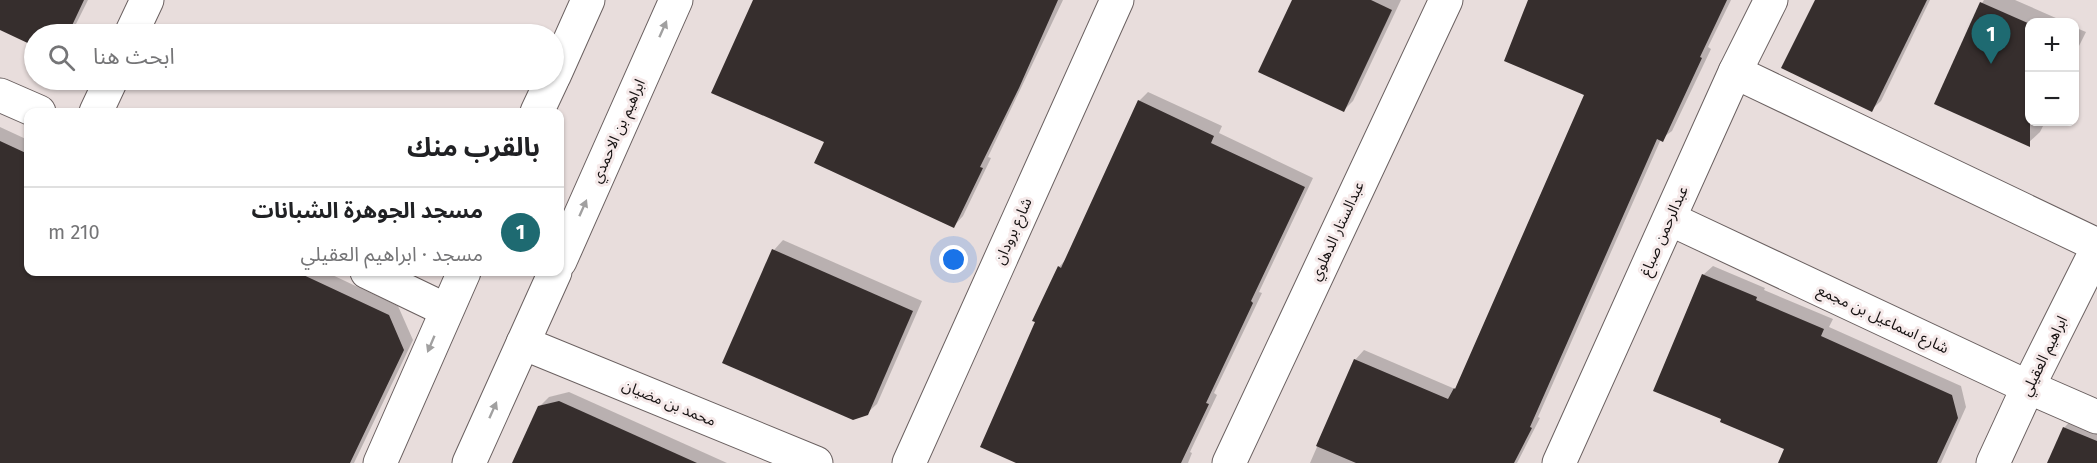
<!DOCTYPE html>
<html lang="ar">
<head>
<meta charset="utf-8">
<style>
  :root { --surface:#fff; --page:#f6f6f6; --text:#202124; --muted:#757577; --line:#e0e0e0; --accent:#1e6a71 }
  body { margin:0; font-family:"Fira Sans","Noto Sans Arabic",sans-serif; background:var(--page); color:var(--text); direction:rtl }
  .controls { position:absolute; right:18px; top:18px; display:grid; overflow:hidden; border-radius:12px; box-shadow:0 2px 4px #0004 }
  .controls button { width:54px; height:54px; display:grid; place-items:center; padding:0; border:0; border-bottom:2px solid var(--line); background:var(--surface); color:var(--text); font:30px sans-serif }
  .you { position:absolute; left:954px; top:260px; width:21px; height:21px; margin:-15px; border:4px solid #fff; border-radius:50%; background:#1a73e8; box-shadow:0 0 0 9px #1a73e833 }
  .badge { display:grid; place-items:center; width:39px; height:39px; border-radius:50%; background:var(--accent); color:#fff; font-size:20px; font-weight:700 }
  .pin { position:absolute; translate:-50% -50px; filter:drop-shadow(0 2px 3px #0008) }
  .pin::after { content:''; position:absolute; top:32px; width:21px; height:18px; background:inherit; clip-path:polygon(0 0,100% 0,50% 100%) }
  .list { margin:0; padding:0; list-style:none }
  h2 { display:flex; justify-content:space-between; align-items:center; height:78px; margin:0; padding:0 24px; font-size:26px }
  h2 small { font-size:20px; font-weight:400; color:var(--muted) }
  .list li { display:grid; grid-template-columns:39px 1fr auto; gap:18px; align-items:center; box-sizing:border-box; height:90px; padding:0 24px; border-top:2px solid var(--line) }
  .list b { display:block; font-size:22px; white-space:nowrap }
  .list p { margin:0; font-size:20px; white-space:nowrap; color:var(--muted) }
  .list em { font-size:20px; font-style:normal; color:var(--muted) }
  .icon { flex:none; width:33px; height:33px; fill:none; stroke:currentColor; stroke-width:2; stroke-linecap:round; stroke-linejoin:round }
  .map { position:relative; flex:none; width:2097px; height:463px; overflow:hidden; direction:ltr }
  .search { position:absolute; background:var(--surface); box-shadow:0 2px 4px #0004; left:24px; top:24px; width:540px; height:66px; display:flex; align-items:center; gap:15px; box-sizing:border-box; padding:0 21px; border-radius:33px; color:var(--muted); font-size:22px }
  .panel { position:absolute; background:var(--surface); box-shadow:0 2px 4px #0004; left:24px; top:108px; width:540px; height:168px; border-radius:12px; direction:rtl }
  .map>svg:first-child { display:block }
  .shadow { fill:#0003 }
  .building { fill:#362e2d }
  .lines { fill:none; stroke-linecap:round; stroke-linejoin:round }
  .minor-casing { stroke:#6a6060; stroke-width:35 }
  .minor { stroke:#fff; stroke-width:33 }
  .oneway { fill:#a1a0a0 }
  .labels { text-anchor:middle; stroke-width:6; stroke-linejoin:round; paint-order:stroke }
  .street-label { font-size:15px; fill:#151111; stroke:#f6eaea }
</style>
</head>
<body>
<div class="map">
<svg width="2097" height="463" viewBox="0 0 2097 463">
  <rect width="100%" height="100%" fill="#e8dddc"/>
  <g class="shadow">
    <polygon points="0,0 88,0 71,34 34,34 34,45 0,28"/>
    <polygon points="755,0 1063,0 988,157 991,158 963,216 954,226 826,142"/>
    <polygon points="1293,0 1401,0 1353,101 1344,110"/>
    <polygon points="1530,0 1731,0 1708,47 1711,49 1672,131 1661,139 1538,417 1540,418 1517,463 1310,463 1355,360 1364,350 1455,389 1459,385 1586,94"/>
    <polygon points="1816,0 1930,0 1881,101 1871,110"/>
    <polygon points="1984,0 2015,0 2065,22 2030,22 2030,122 2045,122 2040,132 2027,144 1982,3"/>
    <polygon points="2074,27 2086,32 2074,56"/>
    <polygon points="1148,92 1222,126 1219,133 1313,178 1259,292 1262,293 1214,393 1217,395 1190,452 1192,453 1188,463 1019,463 1059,267 1067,258 1139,101"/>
    <polygon points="0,127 28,140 28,272 326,272 398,306 413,340 354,463 0,463"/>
    <polygon points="783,240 922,301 877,404 867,413 724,362 774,250"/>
    <polygon points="1713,266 1765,288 1764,290 1833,319 1829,327 1961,386 1966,407 1941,463 1779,463 1786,448 1703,275"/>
    <polygon points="569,392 727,463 513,463 539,407 549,397"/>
    <polygon points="2073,418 2097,428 2097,463 2048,463 2064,428"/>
  </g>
  <g class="building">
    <polygon points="0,0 84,0 68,34 34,34 34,46 0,30"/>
    <polygon points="753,0 1058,0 1019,88 980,167 983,168 954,228 814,163 824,142 711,93"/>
    <polygon points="1292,0 1371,0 1392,10 1344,112 1258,72"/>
    <polygon points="1528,0 1727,0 1700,57 1702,58 1663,142 1657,139 1530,427 1532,428 1514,463 1356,463 1316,446 1354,359 1448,399 1454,388 1455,389 1584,95 1504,61"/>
    <polygon points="1815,0 1927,0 1872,112 1781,68"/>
    <polygon points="1980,2 2030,24 2030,147 1934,104"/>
    <polygon points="1138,100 1214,136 1211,143 1305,187 1251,301 1253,303 1206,403 1209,404 1181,463 1016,463 980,447 1035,322 1032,321 1058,266 1061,268"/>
    <polygon points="0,141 28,154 28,272 297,272 389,315 404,350 350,463 0,463"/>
    <polygon points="772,249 913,311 868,415 853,420 722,363"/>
    <polygon points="1702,274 1757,297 1756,300 1824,329 1821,336 1952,395 1958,418 1937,463 1778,463 1784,449 1720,422 1721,419 1653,391"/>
    <polygon points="559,401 697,463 512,463 538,406"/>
    <polygon points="2063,427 2097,441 2097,463 2047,463"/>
  </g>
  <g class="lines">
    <g class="minor-casing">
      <g id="minor">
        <polyline points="131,34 147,0"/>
        <polyline points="1735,72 2097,245"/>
        <polyline points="554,76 588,0"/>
        <polyline points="0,95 39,112"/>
        <polyline points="96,112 111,80"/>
        <polyline points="537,112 552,80"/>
        <polyline points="1670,219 2028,387 2097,417"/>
        <polyline points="560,261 676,0"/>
        <polyline points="367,272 446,310"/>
        <polyline points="523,343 816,463"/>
        <polyline points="380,463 464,272"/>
        <polyline points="469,463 555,272"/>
        <polyline points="909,463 1117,0"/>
        <polyline points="1229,463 1446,0"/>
        <polyline points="1559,463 1735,72 1771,0"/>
        <polyline points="1993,463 2028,387 2097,249"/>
      </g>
    </g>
    <use href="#minor" class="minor"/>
  </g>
  <defs><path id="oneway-solid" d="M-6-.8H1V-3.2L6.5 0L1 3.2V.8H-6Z" transform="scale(1.5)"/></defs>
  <g class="oneway">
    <use href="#oneway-solid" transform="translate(663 29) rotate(-66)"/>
    <use href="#oneway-solid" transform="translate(583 208) rotate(-66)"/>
    <use href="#oneway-solid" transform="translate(431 344) rotate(113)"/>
    <use href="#oneway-solid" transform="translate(493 410) rotate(-66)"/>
  </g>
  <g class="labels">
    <g class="street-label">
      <text transform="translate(618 131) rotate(-66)" y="5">ابراهيم بن الاحمدي</text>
      <text transform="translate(1013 231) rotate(-66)" y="5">شارع برودان</text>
      <text transform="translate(1337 231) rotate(-65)" y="5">عبدالستار الدهلوي</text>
      <text transform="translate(1664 231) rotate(-66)" y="5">عبدالرحمن صباغ</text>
      <text transform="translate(1883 319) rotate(25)" y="5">شارع اسماعيل بن مجمع</text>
      <text transform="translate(2044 356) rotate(-64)" y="5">ابراهيم العقيلي</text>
      <text transform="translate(669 403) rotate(22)" y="5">محمد بن مضيان</text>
    </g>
  </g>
</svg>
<div class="controls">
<button>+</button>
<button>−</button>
</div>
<div class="you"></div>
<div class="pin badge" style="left:1991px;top:64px">1</div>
<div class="search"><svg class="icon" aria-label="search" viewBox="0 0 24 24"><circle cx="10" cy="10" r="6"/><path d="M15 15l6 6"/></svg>ابحث هنا</div>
<section class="panel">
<h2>بالقرب منك<small></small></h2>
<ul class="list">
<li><span class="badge">1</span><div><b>مسجد الجوهرة الشبانات</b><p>مسجد · ابراهيم العقيلي</p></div><em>210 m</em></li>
</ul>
</section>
</div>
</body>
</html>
